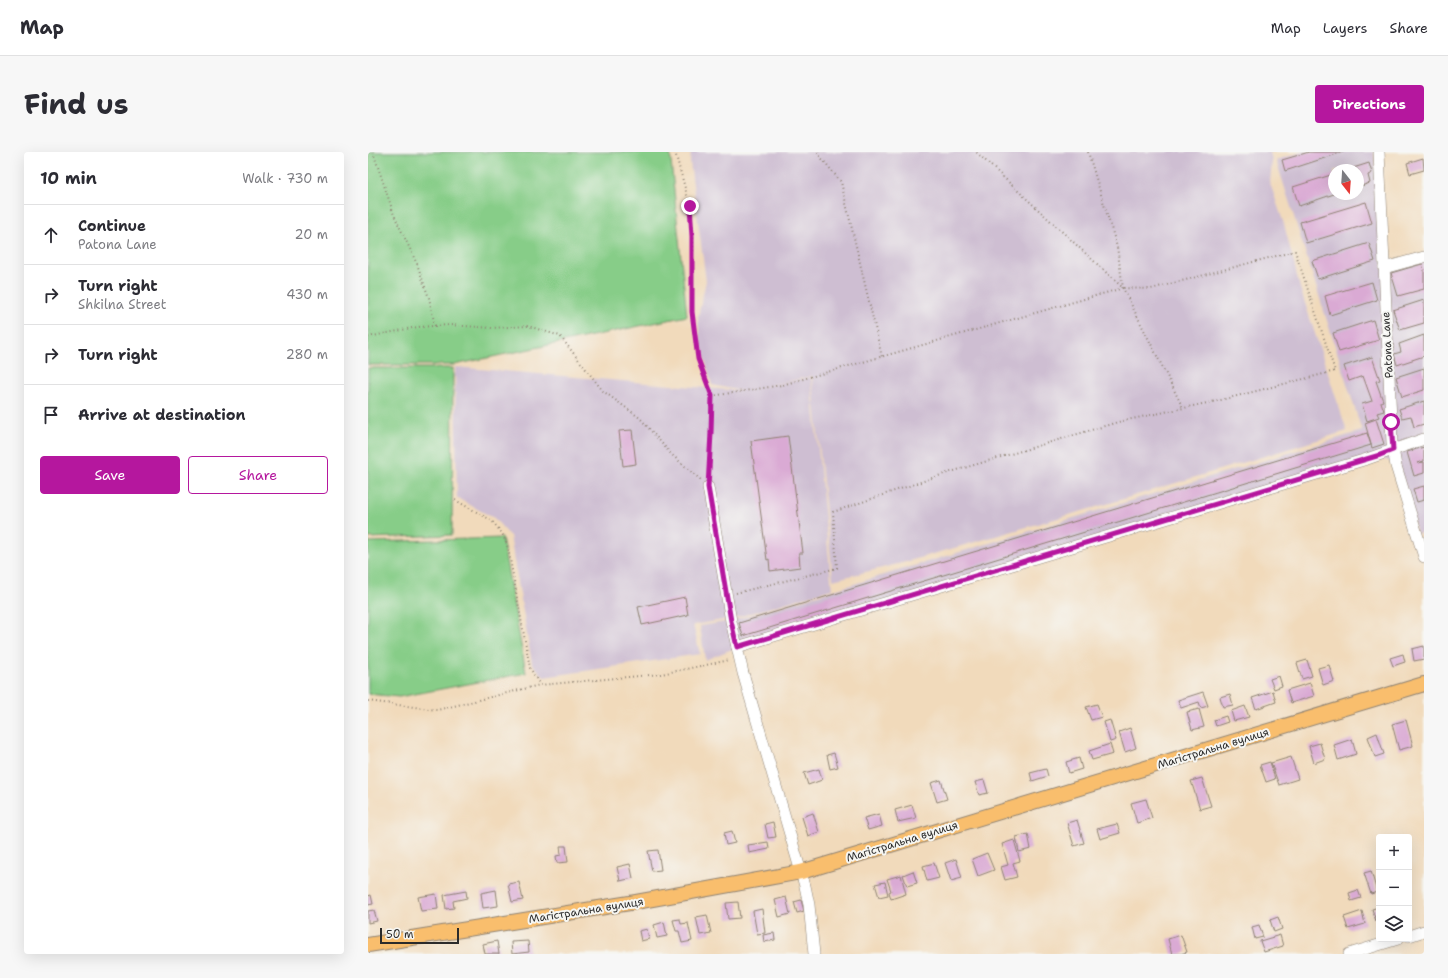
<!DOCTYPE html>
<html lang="en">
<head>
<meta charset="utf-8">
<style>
  :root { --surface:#fff; --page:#f7f7f7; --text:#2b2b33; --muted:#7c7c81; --line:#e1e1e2; --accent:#b5179e }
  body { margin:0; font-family:"Shantell Sans",sans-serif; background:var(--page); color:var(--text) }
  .controls { position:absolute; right:12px; bottom:12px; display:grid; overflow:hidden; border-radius:4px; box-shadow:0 4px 16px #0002 }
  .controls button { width:36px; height:36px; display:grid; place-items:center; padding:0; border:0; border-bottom:1px solid var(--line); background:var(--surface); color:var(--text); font:20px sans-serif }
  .compass { position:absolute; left:960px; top:12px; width:36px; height:36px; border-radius:50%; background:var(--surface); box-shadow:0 4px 16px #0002; rotate:163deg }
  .scale { position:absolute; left:12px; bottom:10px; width:79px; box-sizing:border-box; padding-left:4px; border:2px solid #2b2b2b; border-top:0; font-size:11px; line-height:14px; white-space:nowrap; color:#2b2b2b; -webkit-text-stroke:3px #f6f6f2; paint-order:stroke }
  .stop { position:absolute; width:12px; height:12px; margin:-9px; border:3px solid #b5179e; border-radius:50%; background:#fff }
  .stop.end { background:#b5179e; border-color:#fff; box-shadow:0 1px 4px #0008 }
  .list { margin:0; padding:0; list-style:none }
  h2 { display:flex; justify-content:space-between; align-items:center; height:52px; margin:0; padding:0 16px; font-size:17px }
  h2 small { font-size:13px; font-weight:400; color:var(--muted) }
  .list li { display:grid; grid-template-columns:26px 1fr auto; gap:12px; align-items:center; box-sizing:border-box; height:60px; padding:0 16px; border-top:1px solid var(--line) }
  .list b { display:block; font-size:15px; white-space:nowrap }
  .list p { margin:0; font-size:13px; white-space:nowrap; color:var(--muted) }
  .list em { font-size:13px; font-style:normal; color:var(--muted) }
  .actions { display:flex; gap:8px; padding:12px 16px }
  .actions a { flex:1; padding:9px 0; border:1px solid var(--accent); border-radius:4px; text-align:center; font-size:14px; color:var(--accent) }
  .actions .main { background:var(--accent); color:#fff }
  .icon { flex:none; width:22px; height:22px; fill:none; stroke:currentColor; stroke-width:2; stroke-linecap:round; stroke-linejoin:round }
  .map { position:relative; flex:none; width:1056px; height:802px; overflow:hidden; border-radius:4px }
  header { display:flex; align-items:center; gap:24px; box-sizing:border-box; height:56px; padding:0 20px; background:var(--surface); border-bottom:1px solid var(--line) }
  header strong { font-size:19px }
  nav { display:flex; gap:22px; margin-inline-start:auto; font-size:14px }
  .intro { display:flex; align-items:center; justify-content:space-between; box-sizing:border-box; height:96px; padding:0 24px }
  h1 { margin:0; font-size:28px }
  .button { padding:10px 18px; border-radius:4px; background:var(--accent); color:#fff; font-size:14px; font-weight:700 }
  main { display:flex; gap:24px; padding:0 24px }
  aside { flex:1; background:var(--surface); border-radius:4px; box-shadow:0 4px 16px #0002 }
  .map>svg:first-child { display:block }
  .industrial { fill:#cebed2; fill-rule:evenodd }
  .green { fill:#87cd88; stroke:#597c5a }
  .building { fill:#daaad4 }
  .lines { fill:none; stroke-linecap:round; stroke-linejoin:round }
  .minor-casing { stroke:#8e8273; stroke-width:12 }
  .major-casing { stroke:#8e8273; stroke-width:16 }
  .path { stroke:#8e8273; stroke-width:2; stroke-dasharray:1 3; stroke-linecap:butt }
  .minor { stroke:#fff; stroke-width:11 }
  .major { stroke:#f9be6d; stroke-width:14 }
  .route { stroke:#b5179e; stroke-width:5 }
  .labels { text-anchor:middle; stroke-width:4; stroke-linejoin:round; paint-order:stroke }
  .street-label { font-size:11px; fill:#2b2b2b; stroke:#f6f6f2 }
</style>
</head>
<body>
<header>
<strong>Map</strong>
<nav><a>Map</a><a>Layers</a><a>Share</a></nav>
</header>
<div class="intro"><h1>Find us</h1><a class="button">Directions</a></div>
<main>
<aside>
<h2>10 min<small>Walk · 730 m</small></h2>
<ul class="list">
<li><svg class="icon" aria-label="ahead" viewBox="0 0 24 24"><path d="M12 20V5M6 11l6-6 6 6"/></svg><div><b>Continue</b><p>Patona Lane</p></div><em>20 m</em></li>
<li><svg class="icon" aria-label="right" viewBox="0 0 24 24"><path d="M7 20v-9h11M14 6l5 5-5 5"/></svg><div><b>Turn right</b><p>Shkilna Street</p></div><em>430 m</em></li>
<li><svg class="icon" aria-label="right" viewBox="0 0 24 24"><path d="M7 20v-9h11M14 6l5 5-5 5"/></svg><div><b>Turn right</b></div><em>280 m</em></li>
<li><svg class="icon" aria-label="arrive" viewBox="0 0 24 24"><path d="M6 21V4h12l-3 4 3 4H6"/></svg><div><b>Arrive at destination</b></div></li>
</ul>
<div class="actions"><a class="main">Save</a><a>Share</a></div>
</aside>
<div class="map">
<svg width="1056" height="802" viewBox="0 0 1056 802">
  <rect width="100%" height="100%" fill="#f6f6f2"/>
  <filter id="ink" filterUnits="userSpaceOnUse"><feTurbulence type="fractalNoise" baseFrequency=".025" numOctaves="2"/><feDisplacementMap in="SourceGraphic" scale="8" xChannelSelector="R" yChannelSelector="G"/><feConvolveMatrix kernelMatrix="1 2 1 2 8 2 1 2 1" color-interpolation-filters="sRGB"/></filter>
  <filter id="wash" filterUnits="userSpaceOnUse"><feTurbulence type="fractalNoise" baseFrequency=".012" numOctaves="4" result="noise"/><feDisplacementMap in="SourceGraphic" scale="16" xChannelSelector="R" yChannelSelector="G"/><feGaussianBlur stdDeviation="0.9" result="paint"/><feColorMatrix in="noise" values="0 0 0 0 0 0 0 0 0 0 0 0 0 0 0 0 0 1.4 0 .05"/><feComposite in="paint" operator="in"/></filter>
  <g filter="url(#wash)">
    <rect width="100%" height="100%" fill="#f1dabb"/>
    <g class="industrial">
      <polygon points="323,0 902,0 904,9 902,31 916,72 932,136 979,279 739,352 534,411 465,428 444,224 383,237 443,225 464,437 367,466 325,473 332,502 176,525 164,511 142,384 126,366 89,346 87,215 374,239 344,233 332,189 330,165 338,129 322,10"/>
      <path d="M935,0h71l10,116 40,-11v275l-7,2 -21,-68 -7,-5 -7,-2 -645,188 -32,13 -5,-34 31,-5 631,-190 -86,-271zM966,18h24v24h-24z"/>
    </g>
    <g class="green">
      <polygon points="0,0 302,0 319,164 86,213 0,213"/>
      <polygon points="0,216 85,216 84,383 0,386"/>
      <polygon points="134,386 158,521 31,545 0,542 0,390"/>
    </g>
    <g id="blocks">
      <g class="building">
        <polygon points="941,0 975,0 917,19 914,8"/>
        <polygon points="1055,6 1056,18 1042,22 1039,11"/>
        <polygon points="1001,11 1004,21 1000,23 1002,31 990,35 990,18 979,18"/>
        <polygon points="966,22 966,42 931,54 925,35"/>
        <polygon points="998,50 1004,71 938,91 932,70"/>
        <polygon points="1001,91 1007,109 950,127 944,109"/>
        <polygon points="1054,112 1056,118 1056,137 1030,144 1023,121"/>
        <polygon points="1004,130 1009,148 962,163 957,144"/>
        <polygon points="1056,148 1056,171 1032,178 1025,158"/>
        <polygon points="1005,168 1011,188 971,200 965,181"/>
        <polygon points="1056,183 1056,204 1029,213 1026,202 1033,200 1031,192"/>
        <polygon points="1004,205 1012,228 1008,229 1015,249 1013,250 1016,259 1009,261 1011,265 999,269 994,252 1004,249 995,224 981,229 976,214"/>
        <polygon points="1056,216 1056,238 1034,245 1028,225"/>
        <polygon points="1056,249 1056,272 1046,275 1043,264 1034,266 1031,257"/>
        <polygon points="1008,267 1016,292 1004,296 997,271"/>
        <polygon points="264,278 268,312 255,314 251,279"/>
        <polygon points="999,281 1003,293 375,484 371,471"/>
        <polygon points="420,284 435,401 431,401 432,415 402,419 401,407 399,408 383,289"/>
        <polygon points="1056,295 1056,309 1049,311 1056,310 1056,321 1046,324 1039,300"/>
        <polygon points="1056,334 1056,348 1049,350 1045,337"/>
        <polygon points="317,445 320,463 274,473 270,455"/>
        <polygon points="1056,494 1056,507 1046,509 1044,497"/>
        <polygon points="1035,502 1037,510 1025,514 1022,506"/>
        <polygon points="939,508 944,524 934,527 929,511"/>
        <polygon points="961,513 966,529 955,533 950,516"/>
        <polygon points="911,524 914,534 906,537 902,527"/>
        <polygon points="942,531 946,544 923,551 919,538"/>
        <polygon points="905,539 908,550 888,557 884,546"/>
        <polygon points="835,540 840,554 833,556 831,550 813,556 810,548"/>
        <polygon points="862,542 865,553 855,555 852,545"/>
        <polygon points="729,552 734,565 723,568 718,555"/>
        <polygon points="877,554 881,565 866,569 863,559"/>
        <polygon points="831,557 836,575 824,578 819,560"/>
        <polygon points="858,564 860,570 848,574 846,568"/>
        <polygon points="742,568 748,588 742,590 736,570"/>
        <polygon points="1038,568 1045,594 1031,598 1024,572"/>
        <polygon points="762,576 768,596 757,600 751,580"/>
        <polygon points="1009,581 1016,602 1007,605 1000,585"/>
        <polygon points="984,587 988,602 970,608 966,593"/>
        <polygon points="952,591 957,607 946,611 941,594"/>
        <polygon points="742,592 745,602 724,608 721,599"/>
        <polygon points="466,601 470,615 462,617 459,603"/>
        <polygon points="923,605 930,627 911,633 903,611"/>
        <polygon points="711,606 714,617 701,621 698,610"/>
        <polygon points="902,610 907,627 898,630 892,613"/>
        <polygon points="451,617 454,628 440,633 436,621"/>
        <polygon points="678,617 680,624 664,629 662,621"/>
        <polygon points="834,626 843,654 832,657 823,629"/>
        <polygon points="573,628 579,647 569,650 563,631"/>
        <polygon points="616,628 620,641 611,643 607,630"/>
        <polygon points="778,647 784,666 769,671 763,651"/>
        <polygon points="544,653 548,666 530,670 527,658"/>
        <polygon points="445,661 451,680 440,684 434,665"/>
        <polygon points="511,662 514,674 500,678 496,666"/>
        <polygon points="709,668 716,691 706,694 699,671"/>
        <polygon points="405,670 408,685 400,686 397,672"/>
        <polygon points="749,672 752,681 732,687 729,677"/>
        <polygon points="364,679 367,691 358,693 356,681"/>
        <polygon points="660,682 663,697 651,700 648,685"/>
        <polygon points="646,688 652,709 645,711 649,725 637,728 633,715 640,713 634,692"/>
        <polygon points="400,690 401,697 381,701 380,693"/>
        <polygon points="192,694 198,694 200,710 189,711 188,704 193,703"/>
        <polygon points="290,698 293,718 284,719 280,699"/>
        <polygon points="619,701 626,718 610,724 604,707"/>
        <polygon points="588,707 594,726 583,729 577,711"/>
        <polygon points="566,711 571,726 559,729 555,714"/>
        <polygon points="262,712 265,726 252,729 249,715"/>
        <polygon points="545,719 549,731 539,734 535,723"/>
        <polygon points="1003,719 1009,740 1003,742 996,721"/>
        <polygon points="533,723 538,742 523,747 521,740 523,739 519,727"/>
        <polygon points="151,730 155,748 144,750 140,732"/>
        <polygon points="517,730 520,743 511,745 507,732"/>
        <polygon points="128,738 130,754 115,756 113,741"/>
        <polygon points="990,738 993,746 983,749 981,741"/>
        <polygon points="98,739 99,746 85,749 86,756 78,757 76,743"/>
        <polygon points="68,742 70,757 53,759 50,745"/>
        <polygon points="3,743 5,752 0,753 0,744"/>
        <polygon points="418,745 422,762 411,765 407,748"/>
        <polygon points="433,748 436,759 429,761 426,750"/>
        <polygon points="370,750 372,766 360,767 358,751"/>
        <polygon points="1011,755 1011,768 1008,769 1004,757"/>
        <polygon points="394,757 397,781 389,782 385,759"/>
        <polygon points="6,758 9,769 0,771 0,759"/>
        <polygon points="994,759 997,772 980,777 976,765"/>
        <polygon points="339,763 343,781 332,783 328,765"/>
        <polygon points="910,765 914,777 906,780 902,768"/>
        <polygon points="312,767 313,772 320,771 324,789 314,791 311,779 308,779 305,768"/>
        <polygon points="296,770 299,784 289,786 286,773"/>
        <polygon points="891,773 895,785 887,787 884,775"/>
        <polygon points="279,777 281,787 273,789 271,779"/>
        <polygon points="406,781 407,788 396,790 395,783"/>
        <polygon points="813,783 819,800 812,802 804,802 800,787"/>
        <polygon points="912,783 915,794 896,800 892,789"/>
        <polygon points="129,789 131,802 117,802 115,792"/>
        <polygon points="160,789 161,800 144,802 143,790"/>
      </g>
    </g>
  </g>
  <g filter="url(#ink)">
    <use href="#blocks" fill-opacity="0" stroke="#8e8273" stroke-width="1"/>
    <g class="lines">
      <g class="minor-casing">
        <g id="minor">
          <polyline points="1011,0 1024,291 1028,314 1056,405"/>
          <polyline points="1016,116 1056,105"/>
          <polyline points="340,335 363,469 375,521 437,734 441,753 446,802"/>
          <polyline points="369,495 999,307 1056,287"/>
          <polyline points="1041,784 1056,779"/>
          <polyline points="981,802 1030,787"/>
        </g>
      </g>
      <g class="major-casing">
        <polyline id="major" points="0,793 268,750 433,720 1056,532"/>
      </g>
      <g class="path">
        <polyline points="5,0 26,63 49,112 61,146 67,174"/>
        <polyline points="307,0 322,54 324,84 324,160 330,207 344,244 341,326"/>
        <polyline points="450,0 451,3 473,30 514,205"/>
        <polyline points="720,0 749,95 755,136 815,256"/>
        <polyline points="0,185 49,175 82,173 124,176 160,174 192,184 235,239 272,266 303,302 334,329"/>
        <polyline points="344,244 414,233 755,136 608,0"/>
        <polyline points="87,348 123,368 134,381 140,396 162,516 172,533"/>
        <polyline points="368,441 469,416 465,360 576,322 750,270 853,248 967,219 927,99 783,137 755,136"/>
        <polyline points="0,549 69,558 172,533 293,522 362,508"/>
      </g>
      <use href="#minor" class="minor"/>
      <use href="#major" class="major"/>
    </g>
  </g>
  <g class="lines" filter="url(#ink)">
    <polyline class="route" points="322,54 324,84 324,160 330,207 344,244 343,281 340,335 363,469 369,495 1012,303 1025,298 1023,270"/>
  </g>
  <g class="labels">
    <g class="street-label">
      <text transform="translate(1019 193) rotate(-93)" y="4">Patona Lane</text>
      <text transform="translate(845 596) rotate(-17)" y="4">Магістральна вулиця</text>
      <text transform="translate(534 689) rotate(-17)" y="4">Магістральна вулиця</text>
      <text transform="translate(218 758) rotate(-9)" y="4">Магістральна вулиця</text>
    </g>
  </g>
</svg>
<div class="controls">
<button>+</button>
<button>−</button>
<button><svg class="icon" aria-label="layers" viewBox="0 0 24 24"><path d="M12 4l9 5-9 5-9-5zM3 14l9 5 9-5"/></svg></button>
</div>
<svg class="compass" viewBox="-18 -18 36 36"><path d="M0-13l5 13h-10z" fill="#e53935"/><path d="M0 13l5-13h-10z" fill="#7c7c81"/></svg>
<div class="scale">50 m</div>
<div class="stop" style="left:1023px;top:270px"></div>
<div class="stop end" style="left:322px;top:54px"></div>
</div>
</main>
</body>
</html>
